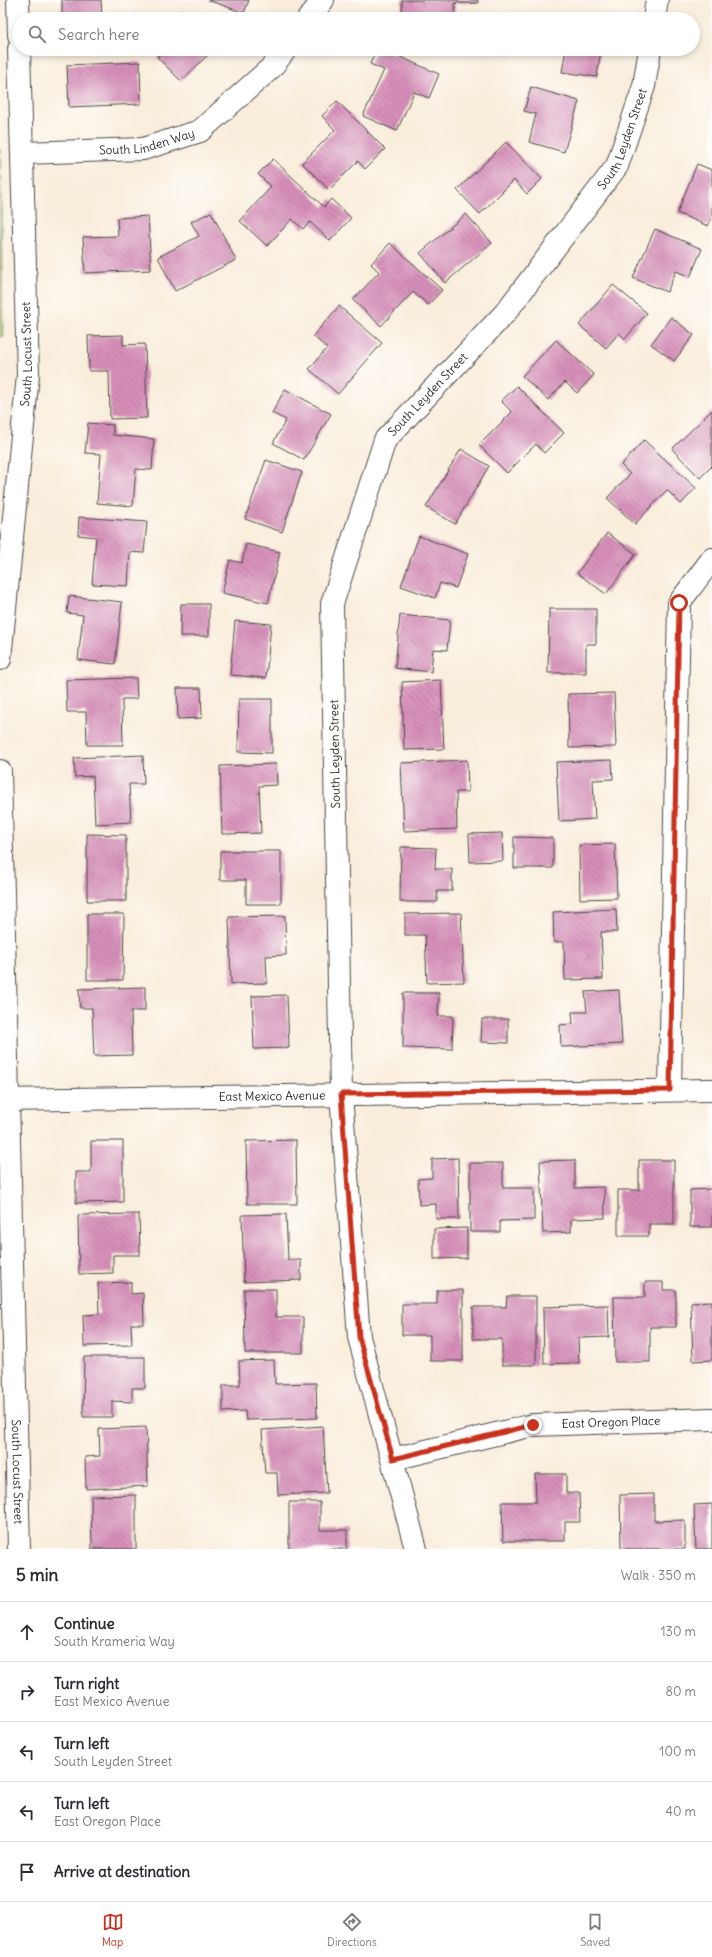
<!DOCTYPE html>
<html lang="en">
<head>
<meta charset="utf-8">
<style>
  :root { --surface:#fff; --page:#f2f2f3; --text:#2b2b33; --muted:#7c7c81; --line:#e1e1e2; --accent:#c8321e }
  body { margin:0; font-family:Delius,sans-serif; background:var(--page); color:var(--text) }
  .stop { position:absolute; width:12px; height:12px; margin:-9px; border:3px solid #c8321e; border-radius:50%; background:#fff }
  .stop.end { background:#c8321e; border-color:#fff; box-shadow:0 1px 4px #0008 }
  .list { margin:0; padding:0; list-style:none }
  h2 { display:flex; justify-content:space-between; align-items:center; height:52px; margin:0; padding:0 16px; font-size:17px }
  h2 small { font-size:13px; font-weight:400; color:var(--muted) }
  .list li { display:grid; grid-template-columns:26px 1fr auto; gap:12px; align-items:center; box-sizing:border-box; height:60px; padding:0 16px; border-top:1px solid var(--line) }
  .list b { display:block; font-size:15px; white-space:nowrap }
  .list p { margin:0; font-size:13px; white-space:nowrap; color:var(--muted) }
  .list em { font-size:13px; font-style:normal; color:var(--muted) }
  .icon { flex:none; width:22px; height:22px; fill:none; stroke:currentColor; stroke-width:2; stroke-linecap:round; stroke-linejoin:round }
  .map { position:relative; flex:none; width:712px; height:1549px; overflow:hidden }
  .search { position:absolute; background:var(--surface); box-shadow:0 2px 6px #0003; left:12px; right:12px; top:12px; height:44px; display:flex; align-items:center; gap:10px; box-sizing:border-box; padding:0 14px; border-radius:22px; color:var(--muted); font-size:15px }
  .sheet { height:352px; background:var(--surface) }
  nav { display:flex; justify-content:space-around; align-items:center; box-sizing:border-box; height:56px; border-top:1px solid var(--line); background:var(--surface); font-size:11px; color:var(--muted) }
  nav a { display:grid; justify-items:center; gap:2px }
  nav .on { color:var(--accent) }
  .map>svg:first-child { display:block }
  .green { fill:#a8c066; stroke:#6a7648 }
  .building { fill:url(#building-back-hatch) }
  .lines { fill:none; stroke-linecap:round; stroke-linejoin:round }
  .minor-casing { stroke:#4a4846; stroke-width:24 }
  .tertiary-casing { stroke:#4a4846; stroke-width:24 }
  .minor { stroke:#fff; stroke-width:22 }
  .tertiary { stroke:#fff; stroke-width:22 }
  .route { stroke:#c8321e; stroke-width:5 }
  .labels { text-anchor:middle; stroke-width:4; stroke-linejoin:round; paint-order:stroke }
  .street-label { font-size:12px; fill:#2b2b2b; stroke:#fdfcf7 }
</style>
</head>
<body>
<div class="map">
<svg width="712" height="1549" viewBox="0 0 712 1549">
  <defs>
    <pattern id="building-back-hatch" width="6" height="6" patternUnits="userSpaceOnUse"><rect width="6" height="6" fill="#d78fba"/><path d="M-1 5l2 2M0 0l6 6M5-1l2 2" fill="none" stroke="#af7597"/></pattern>
  </defs>
  <rect width="100%" height="100%" fill="#fdfcf7"/>
  <filter id="ink" filterUnits="userSpaceOnUse"><feTurbulence type="fractalNoise" baseFrequency=".025" numOctaves="2"/><feDisplacementMap in="SourceGraphic" scale="8" xChannelSelector="R" yChannelSelector="G"/><feConvolveMatrix kernelMatrix="1 2 1 2 8 2 1 2 1" color-interpolation-filters="sRGB"/></filter>
  <filter id="wash" filterUnits="userSpaceOnUse"><feTurbulence type="fractalNoise" baseFrequency=".012" numOctaves="4" result="noise"/><feDisplacementMap in="SourceGraphic" scale="16" xChannelSelector="R" yChannelSelector="G"/><feGaussianBlur stdDeviation="0.9" result="paint"/><feColorMatrix in="noise" values="0 0 0 0 0 0 0 0 0 0 0 0 0 0 0 0 0 1.4 0 .05"/><feComposite in="paint" operator="in"/></filter>
  <g filter="url(#wash)">
    <rect width="100%" height="100%" fill="#f9eddc"/>
    <polygon class="green" points="0,149 3,337 0,337"/>
    <g id="blocks">
      <g class="building">
        <polygon points="62,0 101,0 102,19 62,19"/>
        <polygon points="208,0 249,0 244,13"/>
        <polygon points="402,0 478,0 478,3 455,3 455,19 418,19 418,13 402,12"/>
        <polygon points="183,10 191,19 173,19"/>
        <polygon points="165,49 214,49 181,81 157,57"/>
        <polygon points="377,49 382,49 439,74 429,98 414,92 397,131 363,116 384,70 370,64"/>
        <polygon points="566,49 601,49 597,77 562,72"/>
        <polygon points="140,62 141,104 69,107 67,65"/>
        <polygon points="531,87 579,101 564,152 529,142 536,114 524,111"/>
        <polygon points="337,101 385,149 365,169 358,161 329,190 302,163 335,130 322,116"/>
        <polygon points="506,142 542,179 527,194 514,180 480,214 457,190"/>
        <polygon points="273,159 324,207 331,199 351,218 330,241 310,222 303,229 292,219 267,246 240,221 271,187 258,174"/>
        <polygon points="697,164 712,170 712,216 708,226 677,213"/>
        <polygon points="211,212 236,260 175,291 158,257 199,236 191,222"/>
        <polygon points="466,214 492,243 445,283 420,253"/>
        <polygon points="148,216 151,270 85,273 83,237 118,236 117,218"/>
        <polygon points="655,229 702,249 690,277 676,271 667,292 633,278"/>
        <polygon points="390,243 442,290 428,305 413,292 381,326 353,300 379,272 371,264"/>
        <polygon points="613,285 647,313 625,339 619,333 606,348 579,325"/>
        <polygon points="339,306 382,343 338,394 309,369 327,348 313,336"/>
        <polygon points="671,317 694,335 674,361 651,344"/>
        <polygon points="123,335 123,345 145,344 147,418 110,419 109,371 89,371 88,336"/>
        <polygon points="556,340 594,375 577,393 565,382 548,400 522,376"/>
        <polygon points="517,386 564,433 544,453 536,444 507,473 479,445 512,412 501,401"/>
        <polygon points="285,389 331,414 304,460 273,443 286,420 272,413"/>
        <polygon points="712,410 712,466 700,478 672,449"/>
        <polygon points="88,423 113,425 113,435 154,439 152,470 136,469 133,506 97,503 101,454 85,453"/>
        <polygon points="644,440 696,488 681,504 667,490 635,524 607,498 630,474 621,465"/>
        <polygon points="461,449 489,466 455,524 426,507"/>
        <polygon points="266,460 302,472 282,532 245,519"/>
        <polygon points="79,517 147,522 144,553 130,552 128,586 92,584 96,537 78,535"/>
        <polygon points="607,533 636,554 606,594 577,573"/>
        <polygon points="419,536 468,554 456,588 440,583 435,598 401,586"/>
        <polygon points="246,544 280,552 268,603 222,593 230,560 242,563"/>
        <polygon points="69,596 122,602 115,664 78,660 83,615 67,613"/>
        <polygon points="181,604 209,604 209,636 180,636"/>
        <polygon points="549,609 596,609 596,644 586,644 586,673 548,673"/>
        <polygon points="400,615 450,620 447,650 433,649 431,672 395,668"/>
        <polygon points="235,621 271,624 266,678 230,675"/>
        <polygon points="136,678 137,699 122,699 123,745 87,745 86,712 67,712 66,680"/>
        <polygon points="441,680 444,749 404,750 402,682"/>
        <polygon points="177,688 201,688 202,718 178,719"/>
        <polygon points="614,693 616,747 569,748 568,694"/>
        <polygon points="239,699 272,699 272,753 238,752"/>
        <polygon points="143,755 144,784 129,784 131,822 95,824 93,776 75,777 74,758"/>
        <polygon points="467,760 468,792 456,792 457,829 404,831 401,763"/>
        <polygon points="612,760 613,779 593,780 595,819 559,821 556,762"/>
        <polygon points="276,764 277,785 259,786 261,833 222,834 220,766"/>
        <polygon points="502,833 503,861 470,862 469,834"/>
        <polygon points="87,834 126,835 126,901 87,901"/>
        <polygon points="514,837 553,838 553,868 514,868"/>
        <polygon points="615,844 617,898 580,899 579,845"/>
        <polygon points="401,847 436,848 435,869 452,869 452,891 437,891 437,902 400,902"/>
        <polygon points="220,851 281,851 281,904 246,904 246,880 220,880"/>
        <polygon points="616,909 617,932 601,932 603,979 565,980 564,942 554,942 553,912"/>
        <polygon points="461,913 464,982 427,983 425,935 405,935 405,914"/>
        <polygon points="87,914 124,914 123,980 87,980"/>
        <polygon points="285,916 286,955 266,956 267,983 231,984 229,917"/>
        <polygon points="145,987 145,1011 131,1011 132,1055 94,1056 92,1008 80,1008 79,989"/>
        <polygon points="619,990 622,1044 561,1047 560,1025 573,1024 572,1012 587,1012 585,992"/>
        <polygon points="403,993 439,993 438,1016 453,1016 452,1049 403,1048"/>
        <polygon points="287,995 289,1048 254,1049 252,996"/>
        <polygon points="482,1019 508,1019 508,1043 481,1042"/>
        <polygon points="296,1140 297,1204 247,1204 246,1141"/>
        <polygon points="91,1141 123,1141 123,1202 76,1203 76,1172 91,1172"/>
        <polygon points="458,1158 459,1219 436,1219 436,1204 419,1205 418,1179 432,1178 432,1159"/>
        <polygon points="575,1160 575,1188 604,1187 605,1218 571,1219 571,1232 543,1233 540,1161"/>
        <polygon points="639,1160 674,1160 674,1224 649,1224 649,1236 618,1236 618,1190 639,1190"/>
        <polygon points="470,1163 503,1163 503,1188 534,1188 534,1220 500,1221 500,1232 470,1232"/>
        <polygon points="712,1189 712,1227 690,1227 690,1190"/>
        <polygon points="139,1214 140,1255 113,1255 113,1273 79,1274 78,1215"/>
        <polygon points="286,1214 288,1260 301,1260 301,1280 244,1282 242,1215"/>
        <polygon points="467,1228 467,1258 434,1259 434,1229"/>
        <polygon points="131,1282 131,1294 143,1293 144,1324 131,1324 132,1345 84,1346 83,1315 99,1314 98,1283"/>
        <polygon points="645,1282 663,1282 663,1290 676,1290 676,1327 650,1327 650,1362 615,1362 614,1297 645,1297"/>
        <polygon points="244,1289 276,1289 276,1317 303,1317 303,1353 245,1353"/>
        <polygon points="437,1290 463,1290 463,1361 430,1361 430,1335 402,1335 402,1304 437,1304"/>
        <polygon points="507,1296 536,1296 536,1365 502,1365 502,1339 473,1339 473,1307 506,1307"/>
        <polygon points="712,1301 712,1360 693,1361 691,1302"/>
        <polygon points="608,1305 609,1337 578,1338 579,1363 544,1364 543,1307"/>
        <polygon points="84,1357 145,1357 145,1388 132,1388 132,1402 112,1401 112,1417 83,1417"/>
        <polygon points="274,1360 275,1384 316,1383 317,1418 246,1420 245,1411 223,1412 223,1385 240,1385 239,1361"/>
        <polygon points="323,1426 327,1493 278,1495 277,1473 265,1473 262,1430"/>
        <polygon points="146,1427 148,1486 86,1489 85,1457 100,1456 99,1429"/>
        <polygon points="535,1474 566,1474 566,1493 579,1493 580,1522 565,1522 565,1541 503,1541 502,1502 536,1502"/>
        <polygon points="654,1494 654,1521 685,1520 685,1549 621,1549 620,1495"/>
        <polygon points="136,1495 136,1549 92,1549 91,1496"/>
        <polygon points="289,1502 320,1502 320,1530 347,1530 347,1549 289,1549"/>
        <polygon points="712,1504 712,1549 696,1549 694,1505"/>
      </g>
    </g>
  </g>
  <g filter="url(#ink)">
    <use href="#blocks" fill-opacity="0" stroke="#4a4846" stroke-width="1"/>
    <g class="lines">
      <g class="minor-casing">
        <g id="minor">
          <polyline points="18,0 19,35"/>
          <polyline points="308,19 323,0"/>
          <polyline points="654,19 657,0"/>
          <path id="s1" d="M23,153l120,-4 57,-18 72,-64 14,-18"/>
          <path id="s2" d="M0,659l28,-284 -9,-326"/>
          <path id="s3" d="M0,771l19,778"/>
          <polyline points="670,1090 679,603 712,559"/>
          <path id="s4" d="M393,1459l140,-34 179,-6"/>
          <path id="s5" d="M416,1549l-57,-212 -18,-243 -9,-490 53,-164 120,-127 112,-147 27,-80 6,-37"/>
        </g>
      </g>
      <g class="tertiary-casing">
        <g id="tertiary">
          <path id="s6" d="M0,1100l712,-10"/>
        </g>
      </g>
      <use href="#minor" class="minor"/>
      <use href="#tertiary" class="tertiary"/>
    </g>
  </g>
  <g class="lines" filter="url(#ink)">
    <polyline class="route" points="533,1425 393,1459 359,1337 341,1094 670,1090 679,603"/>
  </g>
  <g class="labels">
    <g class="street-label">
      <text dy="4" stroke="none"><textPath href="#s5" startOffset="1512">South Leyden Street</textPath></text>
      <text dy="4" stroke="none"><textPath href="#s1" startOffset="125">South Linden Way</textPath></text>
      <text dy="4" stroke="none"><textPath href="#s2" startOffset="306">South Locust Street</textPath></text>
      <text dy="4" stroke="none"><textPath href="#s5" startOffset="1188">South Leyden Street</textPath></text>
      <text transform="translate(335 754) rotate(-91)" y="4">South Leyden Street</text>
      <text dy="4" stroke="none"><textPath href="#s6" startOffset="272">East Mexico Avenue</textPath></text>
      <text dy="4" stroke="none"><textPath href="#s4" startOffset="222">East Oregon Place</textPath></text>
      <text dy="4" stroke="none"><textPath href="#s3" startOffset="701">South Locust Street</textPath></text>
    </g>
  </g>
</svg>
<div class="stop" style="left:679px;top:603px"></div>
<div class="stop end" style="left:533px;top:1425px"></div>
<div class="search"><svg class="icon" aria-label="search" viewBox="0 0 24 24"><circle cx="10" cy="10" r="6"/><path d="M15 15l6 6"/></svg>Search here</div>
</div>
<section class="sheet">
<h2>5 min<small>Walk · 350 m</small></h2>
<ul class="list">
<li><svg class="icon" aria-label="ahead" viewBox="0 0 24 24"><path d="M12 20V5M6 11l6-6 6 6"/></svg><div><b>Continue</b><p>South Krameria Way</p></div><em>130 m</em></li>
<li><svg class="icon" aria-label="right" viewBox="0 0 24 24"><path d="M7 20v-9h11M14 6l5 5-5 5"/></svg><div><b>Turn right</b><p>East Mexico Avenue</p></div><em>80 m</em></li>
<li><svg class="icon" aria-label="left" viewBox="0 0 24 24"><path d="M17 20v-9H6M10 6l-5 5 5 5"/></svg><div><b>Turn left</b><p>South Leyden Street</p></div><em>100 m</em></li>
<li><svg class="icon" aria-label="left" viewBox="0 0 24 24"><path d="M17 20v-9H6M10 6l-5 5 5 5"/></svg><div><b>Turn left</b><p>East Oregon Place</p></div><em>40 m</em></li>
<li><svg class="icon" aria-label="arrive" viewBox="0 0 24 24"><path d="M6 21V4h12l-3 4 3 4H6"/></svg><div><b>Arrive at destination</b></div></li>
</ul>
</section>
<nav>
<a class="on"><svg class="icon" aria-label="map" viewBox="0 0 24 24"><path d="M3 6l6-2 6 2 6-2v14l-6 2-6-2-6 2zM9 4v14M15 6v14"/></svg>Map</a>
<a><svg class="icon" aria-label="directions" viewBox="0 0 24 24"><path d="M12 3l9 9-9 9-9-9zM9 14v-3h6M13 9l2 2-2 2"/></svg>Directions</a>
<a><svg class="icon" aria-label="saved" viewBox="0 0 24 24"><path d="M7 4h10v16l-5-4-5 4z"/></svg>Saved</a>
</nav>
</body>
</html>
